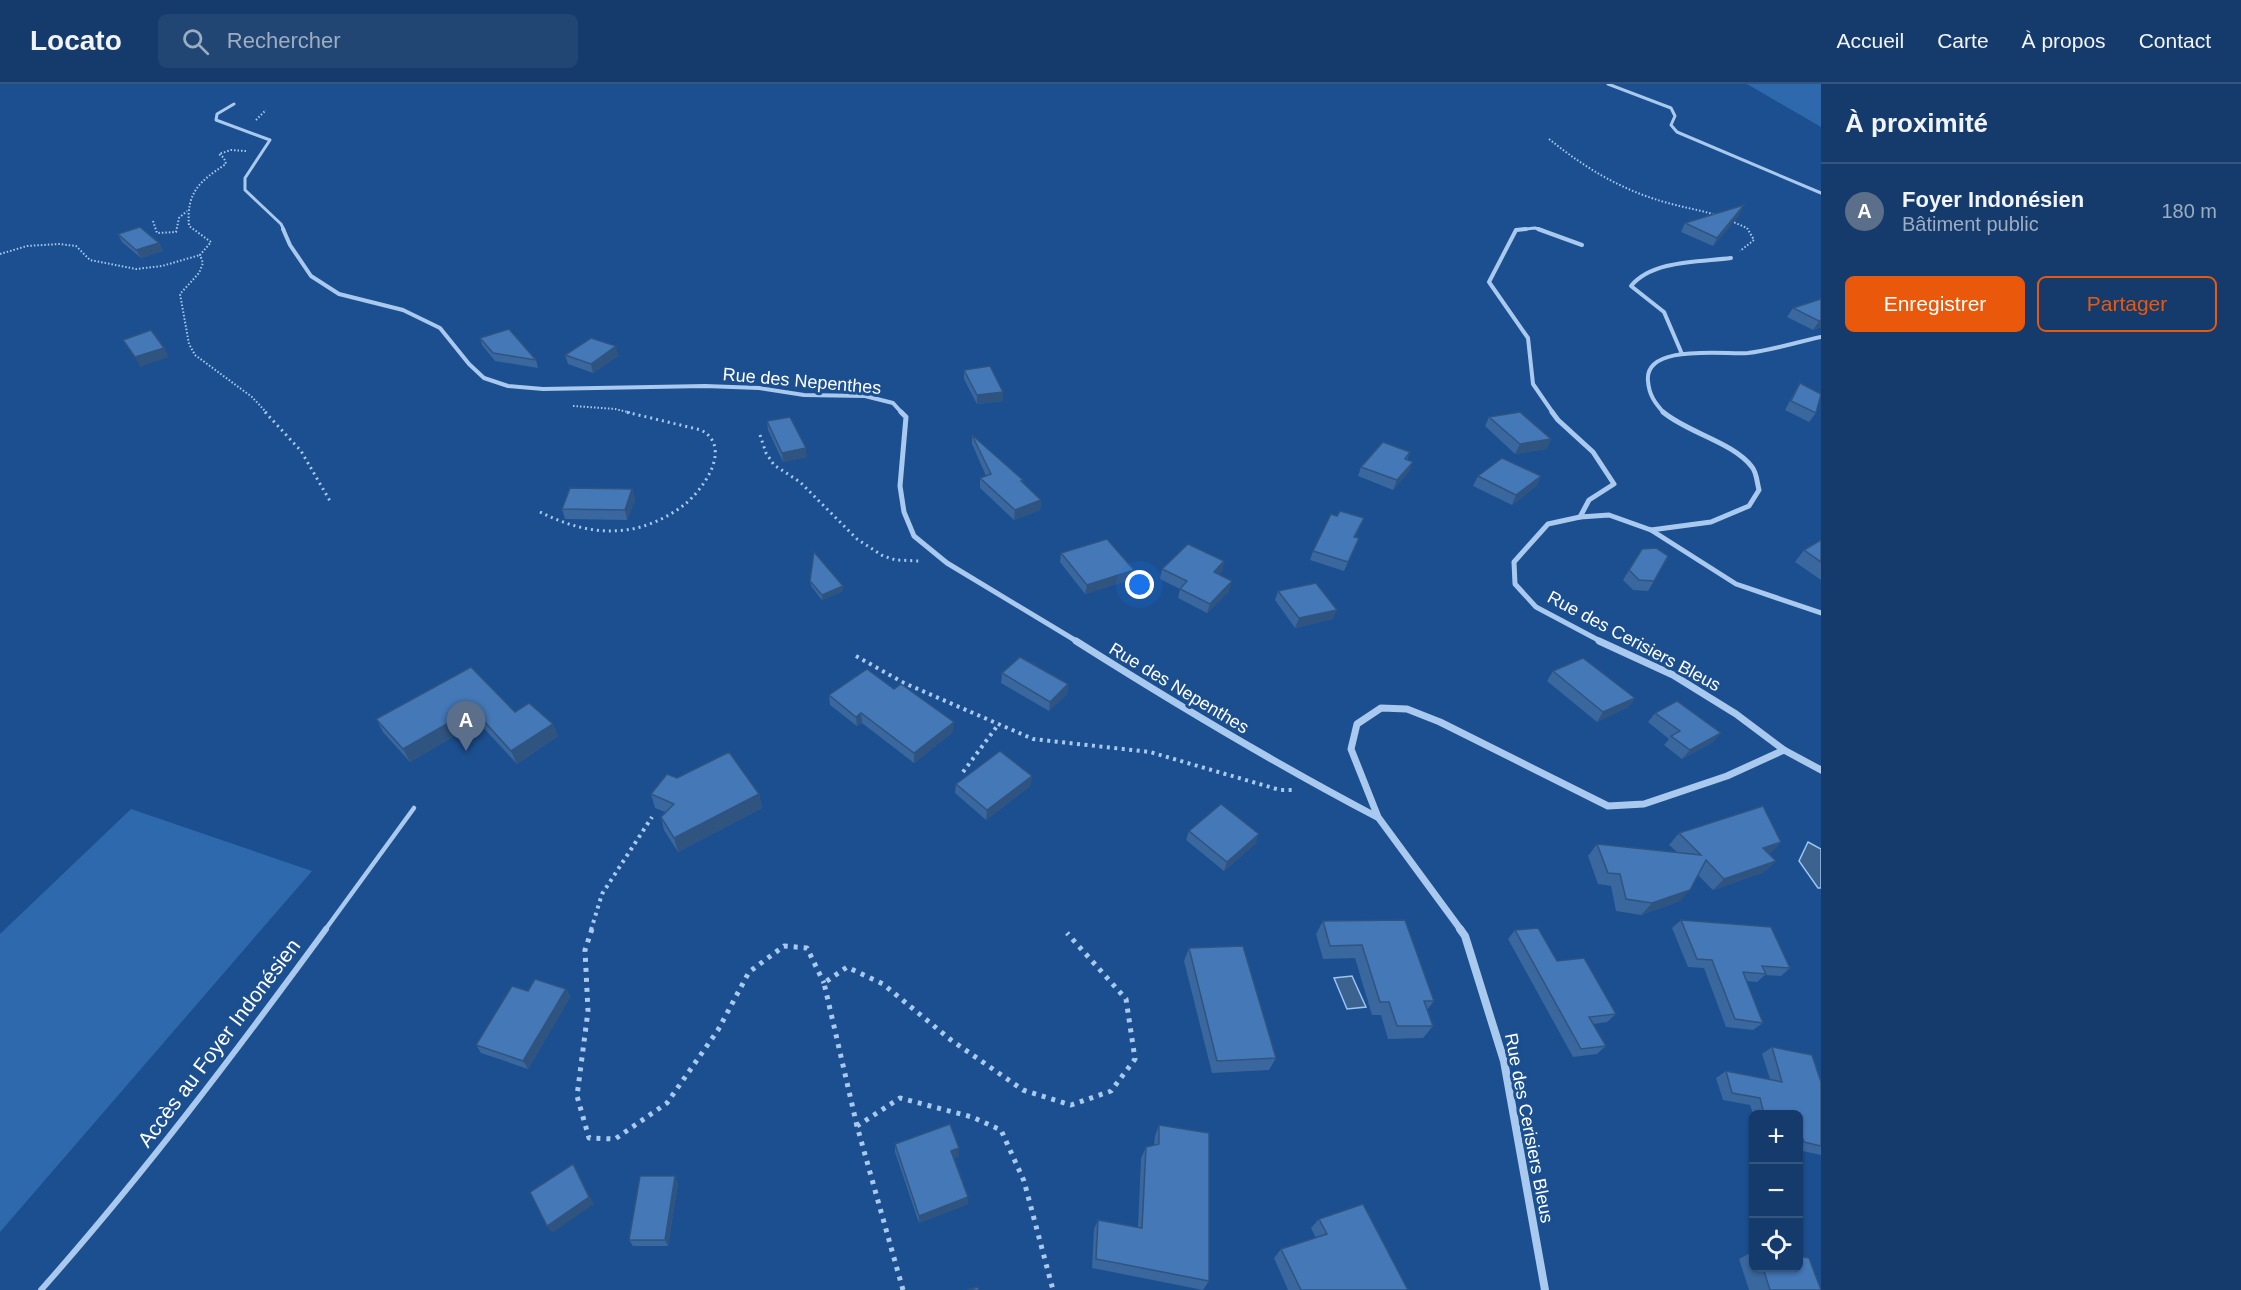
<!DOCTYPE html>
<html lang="fr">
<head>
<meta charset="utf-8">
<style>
  :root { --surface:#143b6b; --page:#214673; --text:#f1f3f6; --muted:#9dadc1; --line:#33557e; --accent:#ea580c }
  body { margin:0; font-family:Helvetica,sans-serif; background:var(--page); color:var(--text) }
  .controls { position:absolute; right:18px; bottom:18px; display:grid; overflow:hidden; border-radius:9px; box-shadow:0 2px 4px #0004 }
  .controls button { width:54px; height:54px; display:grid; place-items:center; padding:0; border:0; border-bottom:2px solid var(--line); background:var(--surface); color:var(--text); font:30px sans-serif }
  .you { position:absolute; left:1140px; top:501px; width:21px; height:21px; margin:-15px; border:4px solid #fff; border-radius:50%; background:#1a73e8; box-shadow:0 0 0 9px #1a73e833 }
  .badge { display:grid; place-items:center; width:39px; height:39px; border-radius:50%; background:var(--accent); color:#fff; font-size:20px; font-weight:700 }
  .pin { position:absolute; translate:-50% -50px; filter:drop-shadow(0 2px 3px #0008) }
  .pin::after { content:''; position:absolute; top:32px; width:21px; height:18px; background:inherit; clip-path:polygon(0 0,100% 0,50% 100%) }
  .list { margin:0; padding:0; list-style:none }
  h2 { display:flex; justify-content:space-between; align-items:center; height:78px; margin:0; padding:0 24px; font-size:26px }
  h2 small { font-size:20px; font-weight:400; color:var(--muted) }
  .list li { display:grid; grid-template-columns:39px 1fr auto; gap:18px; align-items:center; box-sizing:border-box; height:96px; padding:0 24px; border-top:2px solid var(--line) }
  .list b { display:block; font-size:22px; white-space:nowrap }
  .list p { margin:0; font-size:20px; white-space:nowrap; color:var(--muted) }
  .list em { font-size:20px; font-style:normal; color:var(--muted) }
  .actions { display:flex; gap:12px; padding:18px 24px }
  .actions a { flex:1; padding:14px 0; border:2px solid var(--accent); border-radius:9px; text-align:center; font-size:21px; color:var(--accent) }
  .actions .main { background:var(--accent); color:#fff }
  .icon { flex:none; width:33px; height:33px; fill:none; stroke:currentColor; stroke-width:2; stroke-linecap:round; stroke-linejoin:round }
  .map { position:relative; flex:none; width:1821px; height:1206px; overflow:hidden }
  header { display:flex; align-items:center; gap:36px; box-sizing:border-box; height:84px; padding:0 30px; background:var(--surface); border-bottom:2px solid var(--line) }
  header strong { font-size:28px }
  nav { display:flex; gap:33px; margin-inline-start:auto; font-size:21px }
  .search { width:420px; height:54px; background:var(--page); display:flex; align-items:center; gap:15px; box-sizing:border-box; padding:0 21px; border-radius:9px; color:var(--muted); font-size:22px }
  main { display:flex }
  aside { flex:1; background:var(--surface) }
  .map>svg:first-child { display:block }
  .green { fill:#2e69ad }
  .water { fill:#3c6290; stroke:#9cc4f0; stroke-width:1.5 }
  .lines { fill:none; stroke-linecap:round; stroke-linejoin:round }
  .path-far3 { stroke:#a9c9ee; stroke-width:2; stroke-dasharray:1.5 2; stroke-linecap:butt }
  .path-far2 { stroke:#a9c9ee; stroke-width:3; stroke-dasharray:2 4; stroke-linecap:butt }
  .path-far1 { stroke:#a9c9ee; stroke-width:4; stroke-dasharray:3 4.5; stroke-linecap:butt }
  .path { stroke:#a9c9ee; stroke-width:5; stroke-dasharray:4 6; stroke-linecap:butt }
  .service-far1 { stroke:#a9c9ee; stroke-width:4.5 }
  .service { stroke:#a9c9ee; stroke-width:6 }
  .minor-far4 { stroke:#a9c9ee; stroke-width:3 }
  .minor-far3 { stroke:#a9c9ee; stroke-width:4 }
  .minor-far2 { stroke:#a9c9ee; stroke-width:5 }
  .minor-far1 { stroke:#a9c9ee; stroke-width:7 }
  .minor { stroke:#a9c9ee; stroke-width:8 }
  .wall { fill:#3a679d }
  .shaded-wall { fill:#305480 }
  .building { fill:#4478b7; stroke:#305480; stroke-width:1.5 }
  .labels { text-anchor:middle; stroke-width:6; stroke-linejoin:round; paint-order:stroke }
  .street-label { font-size:18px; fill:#fff; stroke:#1b4f8f }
  .near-street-label { font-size:21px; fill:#fff; stroke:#1b4f8f }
</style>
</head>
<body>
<header>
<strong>Locato</strong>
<div class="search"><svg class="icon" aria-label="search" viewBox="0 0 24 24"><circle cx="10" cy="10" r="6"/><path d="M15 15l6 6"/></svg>Rechercher</div>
<nav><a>Accueil</a><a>Carte</a><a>À propos</a><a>Contact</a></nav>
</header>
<main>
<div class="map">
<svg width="1821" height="1206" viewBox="0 0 1821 1206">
  <rect width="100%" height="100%" fill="#1b4f8f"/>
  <g class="green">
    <polygon points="1747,0 1821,0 1821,43"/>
    <polygon points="131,725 312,787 0,1148 0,850"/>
  </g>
  <g class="water">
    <polygon points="1808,758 1821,765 1821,804 1818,804 1799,777"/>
    <polygon points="1352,892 1366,923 1347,925 1334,894"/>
  </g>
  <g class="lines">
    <g class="path-far3">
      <polyline points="256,36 266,26"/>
      <path d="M1549,55c36,29 74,52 119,64 17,5 34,7 50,13"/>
      <path d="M246,67l-15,-1 -12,4 5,4 2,6c-26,17 -40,28 -37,62l22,16 -11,13 3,8 -4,10 -19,21 9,50 6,11 57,42 15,16"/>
      <polyline points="153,137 157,149 176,148 179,134 187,127"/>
      <polyline points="1731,137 1747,144 1754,156 1740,167"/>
      <polyline points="0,170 27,162 59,160 76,162 90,176 136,185 162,182 200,171"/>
      <polyline points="573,322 615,325 632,329"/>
    </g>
    <g class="path-far2">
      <polyline points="265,328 301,367 330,417"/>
      <polyline points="760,351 766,369 774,381 800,398 857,455 883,472 896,476 919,477"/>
      <path d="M540,428c26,13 55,22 85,18 20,-2 42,-12 59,-25 20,-16 49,-58 17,-75l-75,-18"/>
    </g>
    <g class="path-far1">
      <polyline points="856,572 904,599 1033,655 1150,668 1280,706 1292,706"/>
      <polyline points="963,688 998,641"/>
      <polyline points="591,846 602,810 652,733"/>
    </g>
    <g class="path">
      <polyline points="592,845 585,866 588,927 577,1012 589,1054 615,1055 667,1019 718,946 749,888 784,862 807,864 824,899"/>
      <polyline points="857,1042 824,899 847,883 883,900 951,956 1023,1006 1071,1021 1111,1007 1135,975 1126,915 1067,849"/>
      <polyline points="903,1206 857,1042 900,1014 972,1033 1001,1046 1024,1097 1053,1206"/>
    </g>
    <polyline class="service-far1" points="325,846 414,724"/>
    <path class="service" d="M41,1206c102,-115 194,-237 285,-361"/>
    <g class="minor-far4">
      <polyline points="1608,0 1671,24 1675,32 1671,41 1677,48 1821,109"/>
      <polyline points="234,20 217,30 216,36 270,56 245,94 245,106 281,140 284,146"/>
      <polyline points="1516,146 1535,144 1542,146"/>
    </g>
    <g class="minor-far3">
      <polyline points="283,145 290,161 311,192 339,210 403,226 440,244 469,280 484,294 508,302 543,305 705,302 759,304 804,311 865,312 893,319 902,329"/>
      <polyline points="1526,145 1516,146 1489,198 1528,254 1533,300 1553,329"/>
      <polyline points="1538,145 1582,161"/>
      <path d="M1682,270l-18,-42 -33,-26c21,-26 69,-24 100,-28"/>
      <path d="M1664,329c-9,-10 -15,-18 -16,-32 -4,-38 77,-26 100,-28 25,-3 49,-11 73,-16"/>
    </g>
    <g class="minor-far2">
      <polyline points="901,328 906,333 900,402 904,428 914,452 947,479 1078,558"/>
      <polyline points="1552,328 1558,336 1593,368 1614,400 1589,416 1580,433"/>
      <polyline points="1651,446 1736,500 1821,529"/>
      <path d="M1602,558l-66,-35 -21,-23 -1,-22 34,-38 32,-7 29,-2 42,15 60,-8 38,-16 10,-16c-2,-7 -2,-17 -7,-23 -19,-25 -64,-34 -89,-55"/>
    </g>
    <g class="minor-far1">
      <path d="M1076,557c98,62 198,122 301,176"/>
      <polyline points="1784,666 1821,686"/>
      <polyline points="1461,846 1378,733 1351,665 1357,640 1381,624 1407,625 1440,638 1608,722 1644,720 1727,692 1784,666 1736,630 1673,591 1599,557"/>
    </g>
    <polyline class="minor" points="1460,845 1465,852 1504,977 1545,1206"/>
  </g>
  <g class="wall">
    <polygon points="1740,130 1713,162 1681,148 1685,139"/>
    <polygon points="118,150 159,159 163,167 141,174 122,158"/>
    <polygon points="1821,215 1821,243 1813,246 1787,233 1793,224"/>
    <polygon points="480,254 536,276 538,284 495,277 482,261"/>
    <polygon points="565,271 618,272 593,289 568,280"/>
    <polygon points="964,286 1003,308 1003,317 977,320 964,295"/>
    <polygon points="1800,299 1816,329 1809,338 1785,326 1794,309"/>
    <polygon points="1489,333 1551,355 1546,365 1515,370 1485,342"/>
    <polygon points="767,337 807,373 783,378 768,346"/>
    <polygon points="972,351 1023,396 1023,399 1041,416 1040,426 1014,436 980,404 980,394 986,392 972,360"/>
    <polygon points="1410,368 1407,376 1413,378 1409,387 1393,406 1358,392 1361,383"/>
    <polygon points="1478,392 1541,392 1536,402 1512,421 1473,402"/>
    <polygon points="632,405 635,415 627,436 565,435 562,425"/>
    <polygon points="1360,443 1355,453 1359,454 1344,487 1310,476 1313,467"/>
    <polygon points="1821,456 1821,496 1795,478 1804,466"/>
    <polygon points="1642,465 1654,497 1648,507 1633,506 1623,496"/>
    <polygon points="1061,469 1132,495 1085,510 1060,478"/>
    <polygon points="1224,477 1222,487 1218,490 1229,507 1207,529 1178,514 1180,505 1160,495 1162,485"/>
    <polygon points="810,497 843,502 843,507 822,516 811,502"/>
    <polygon points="1278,507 1333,535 1295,544 1275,516"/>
    <polygon points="471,583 515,628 558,652 517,680 478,638 410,678 383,648 376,635"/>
    <polygon points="1553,587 1635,614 1628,623 1597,638 1547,597"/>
    <polygon points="1002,589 1068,600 1067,610 1049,627 1001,599"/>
    <polygon points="829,611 953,648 914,679 862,639 857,642 830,621"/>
    <polygon points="1655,629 1713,658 1682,675 1664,661 1669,655 1648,638"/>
    <polygon points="1032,692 1030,702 986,736 955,709 956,700"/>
    <polygon points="677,694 759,710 762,724 678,768 664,746 661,733 665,728 655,724 651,710"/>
    <polygon points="1189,747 1256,759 1224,787 1186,756"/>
    <polygon points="1679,749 1781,758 1769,770 1776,777 1764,788 1713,806 1698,791 1680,817 1641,831 1616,827 1611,802 1598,800 1588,772 1597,760 1677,768 1669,761"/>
    <polygon points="1405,836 1434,917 1427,926 1433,942 1423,954 1388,955 1381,931 1372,931 1355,874 1323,875 1316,850 1323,837"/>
    <polygon points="1681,836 1790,884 1781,892 1765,891 1757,898 1746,897 1763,939 1753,946 1726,943 1704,884 1688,883 1672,844"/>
    <polygon points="1515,846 1557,877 1616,930 1607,938 1593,940 1606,962 1597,970 1573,973 1508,855"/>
    <polygon points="1189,864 1276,974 1269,986 1212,989 1184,877"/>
    <polygon points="566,905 570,913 528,985 481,969 476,961 528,907"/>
    <polygon points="1772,963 1821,998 1821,1071 1798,1066 1798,1030 1754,1030 1754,1033 1750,1021 1723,1016 1716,994 1726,987 1770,995 1762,970"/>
    <polygon points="1159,1041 1209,1197 1203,1206 1092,1184 1094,1145 1098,1136 1138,1143 1141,1074 1146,1063 1154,1061 1155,1052"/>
    <polygon points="895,1060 959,1072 954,1074 968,1113 968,1120 919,1139 895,1068"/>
    <polygon points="678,1099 668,1162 633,1162 629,1156"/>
    <polygon points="1319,1135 1408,1206 1288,1206 1274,1174 1281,1165 1316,1154 1311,1144"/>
    <polygon points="1754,1167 1754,1184 1798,1184 1821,1206 1749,1206 1739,1175"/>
  </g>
  <g class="shaded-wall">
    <polygon points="1744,121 1740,130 1713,162 1717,154"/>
    <polygon points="159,159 163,167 141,174 136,166"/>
    <polygon points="1821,236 1821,243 1813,246 1819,237"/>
    <polygon points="616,262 618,272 593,289 591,280"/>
    <polygon points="164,264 169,273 140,283 135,273"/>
    <polygon points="1003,308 1003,317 977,320 977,311"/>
    <polygon points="1551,355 1546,365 1515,370 1520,360"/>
    <polygon points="806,364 807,373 783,378 782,369"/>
    <polygon points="1413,378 1409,387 1393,406 1397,396"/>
    <polygon points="1541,392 1536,402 1512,421 1516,411"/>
    <polygon points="632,405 635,415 627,436 625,426"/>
    <polygon points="1041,416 1040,426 1014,436 1015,426"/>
    <polygon points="1224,477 1222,487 1211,498 1214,488"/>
    <polygon points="1134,486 1132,495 1085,510 1087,501"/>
    <polygon points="1232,497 1229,507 1207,529 1210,520"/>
    <polygon points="843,502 843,507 822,516 822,511"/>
    <polygon points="1337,526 1333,535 1295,544 1299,534"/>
    <polygon points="1068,600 1067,610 1049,627 1050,618"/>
    <polygon points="1635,614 1628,623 1597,638 1603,628"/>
    <polygon points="473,625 478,638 410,678 403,665"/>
    <polygon points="861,629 862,639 857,642 856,633"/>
    <polygon points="954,638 953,648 914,679 914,669"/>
    <polygon points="553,640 558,652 517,680 511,667"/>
    <polygon points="1721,649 1713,658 1682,675 1690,666"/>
    <polygon points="1032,692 1030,702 986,736 987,726"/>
    <polygon points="759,710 762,724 678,768 674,754"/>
    <polygon points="1259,750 1256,759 1224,787 1227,778"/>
    <polygon points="1781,758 1770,770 1751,776 1763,764"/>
    <polygon points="1776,777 1764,788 1713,806 1724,795"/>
    <polygon points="1690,806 1680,817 1641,831 1652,819"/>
    <polygon points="566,905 570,913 528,985 523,977"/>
    <polygon points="959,1064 959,1072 951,1075 951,1067"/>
    <polygon points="573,1080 594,1120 552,1149 547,1142"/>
    <polygon points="675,1092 678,1099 668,1162 665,1156"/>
    <polygon points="968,1113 968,1120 919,1139 919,1132"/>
  </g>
  <g class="building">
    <polygon points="1744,121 1717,154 1685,139"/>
    <polygon points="140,143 159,159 136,166 118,150"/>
    <polygon points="1821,215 1821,236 1819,237 1793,224"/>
    <polygon points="509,245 536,276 493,269 480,254"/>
    <polygon points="151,246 164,264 135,273 123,256"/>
    <polygon points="591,254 616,262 591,280 565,271"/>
    <polygon points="990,282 1003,308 977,311 964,286"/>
    <polygon points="1800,299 1821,310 1816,329 1791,317"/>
    <polygon points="1520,328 1551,355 1520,360 1489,333"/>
    <polygon points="790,333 806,364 782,369 767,337"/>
    <polygon points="972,351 1023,396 1021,397 1041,416 1015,426 980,394 991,390"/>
    <polygon points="1383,358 1410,368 1405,375 1413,378 1397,396 1361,383"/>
    <polygon points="1502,374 1541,392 1516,411 1478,392"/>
    <polygon points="570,404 632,405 625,426 562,425"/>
    <polygon points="1340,427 1364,434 1354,453 1359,454 1348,478 1313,467 1331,430 1337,432"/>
    <polygon points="1107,455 1134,486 1087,501 1061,469"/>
    <polygon points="1821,456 1821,478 1804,466"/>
    <polygon points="1188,460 1224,477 1214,488 1232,497 1210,520 1180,505 1187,497 1162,485"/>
    <polygon points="1656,464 1668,472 1654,497 1639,496 1629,486 1642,465"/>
    <polygon points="814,468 843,502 822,511 810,497"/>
    <polygon points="1316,499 1337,526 1299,534 1278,507"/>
    <polygon points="1020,573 1068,600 1050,618 1002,589"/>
    <polygon points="1583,574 1635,614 1603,628 1553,587"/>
    <polygon points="471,583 515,628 529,619 553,640 511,667 473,625 403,665 376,635"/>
    <polygon points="867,585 894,605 901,600 954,638 914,669 861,629 856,633 829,611"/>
    <polygon points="1677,617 1721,649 1690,666 1671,652 1680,647 1655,629"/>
    <polygon points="1000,667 1032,692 987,726 956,700"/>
    <polygon points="729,668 759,710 674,754 661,733 674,720 651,710 667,690 677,694"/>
    <polygon points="1221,720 1259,750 1227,778 1189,747"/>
    <polygon points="1763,722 1781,758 1763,764 1776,777 1724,795 1706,776 1690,806 1652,819 1626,815 1620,790 1608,789 1597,760 1701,771 1679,749"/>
    <polygon points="1405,836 1434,917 1424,917 1433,942 1397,942 1389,918 1380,918 1362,861 1330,862 1323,837"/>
    <polygon points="1681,836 1771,843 1790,884 1762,882 1766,890 1743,888 1763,939 1735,935 1712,876 1697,875"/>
    <polygon points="1538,844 1557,877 1584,874 1616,930 1589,933 1606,962 1581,965 1515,846"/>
    <polygon points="1243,862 1276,974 1217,977 1189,864"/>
    <polygon points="535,895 566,905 523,977 476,961 512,902 528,907"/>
    <polygon points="1772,963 1812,971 1821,998 1821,1062 1804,1058 1798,1042 1798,1030 1764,1030 1760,1014 1732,1009 1726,987 1782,998"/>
    <polygon points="950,1040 959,1064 951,1067 968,1113 919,1132 895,1060"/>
    <polygon points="1159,1041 1209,1049 1209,1197 1096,1175 1098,1136 1142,1144 1146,1063 1159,1060"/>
    <polygon points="573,1080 589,1113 547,1142 530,1108"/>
    <polygon points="640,1092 675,1092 665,1156 629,1156"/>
    <polygon points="1363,1120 1408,1206 1301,1206 1281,1165 1327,1150 1319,1135"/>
    <polygon points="1798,1172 1809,1174 1821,1206 1770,1206 1763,1184 1798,1184"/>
    <polygon points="978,1203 979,1206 967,1206"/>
  </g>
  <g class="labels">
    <g class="street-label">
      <text transform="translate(802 297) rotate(5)" y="6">Rue des Nepenthes</text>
      <text transform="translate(1634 557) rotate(28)" y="6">Rue des Cerisiers Bleus</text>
      <text transform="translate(1179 604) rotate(31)" y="6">Rue des Nepenthes</text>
      <text transform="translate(1529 1044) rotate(79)" y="6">Rue des Cerisiers Bleus</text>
    </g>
    <g class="near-street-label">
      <text transform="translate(219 959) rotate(-53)" y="7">Accès au Foyer Indonésien</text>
    </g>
  </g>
</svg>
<div class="controls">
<button>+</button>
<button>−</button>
<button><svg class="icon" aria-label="locate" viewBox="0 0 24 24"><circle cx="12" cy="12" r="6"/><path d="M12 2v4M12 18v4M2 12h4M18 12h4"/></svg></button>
</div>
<div class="you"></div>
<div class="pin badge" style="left:466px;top:667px;background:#5c6f8a">A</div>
</div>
<aside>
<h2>À proximité<small></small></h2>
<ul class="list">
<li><span class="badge" style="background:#5c6f8a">A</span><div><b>Foyer Indonésien</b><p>Bâtiment public</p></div><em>180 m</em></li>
</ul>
<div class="actions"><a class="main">Enregistrer</a><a>Partager</a></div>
</aside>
</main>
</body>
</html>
